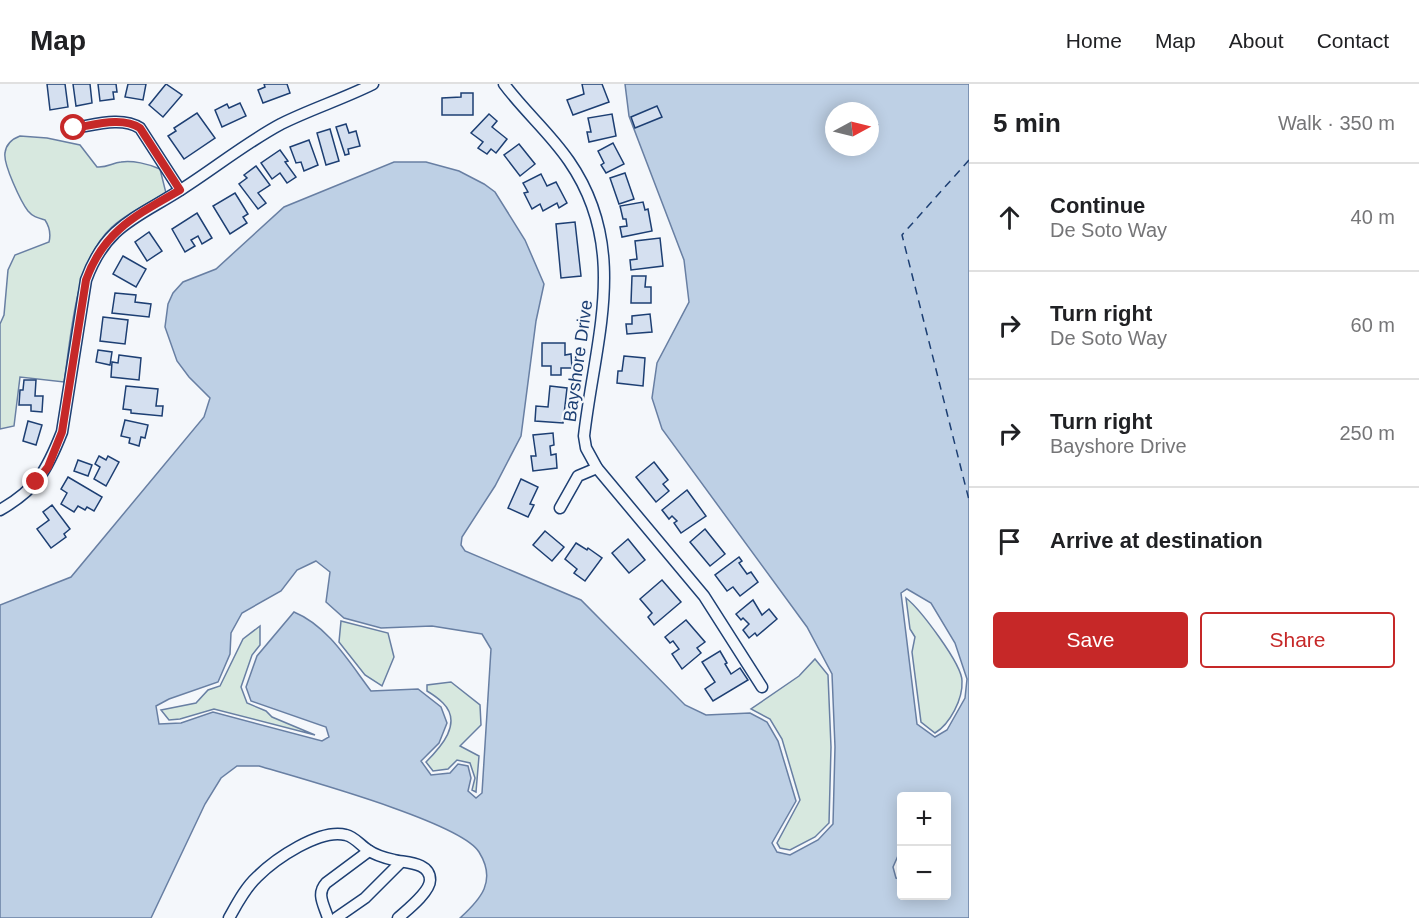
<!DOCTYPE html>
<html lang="en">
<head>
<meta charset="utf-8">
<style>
  :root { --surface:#fff; --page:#f6f6f6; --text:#202124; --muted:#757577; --line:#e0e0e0; --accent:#c62828 }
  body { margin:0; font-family:Helvetica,sans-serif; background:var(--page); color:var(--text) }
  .controls { position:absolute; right:18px; bottom:18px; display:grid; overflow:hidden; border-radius:6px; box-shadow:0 3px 15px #0003 }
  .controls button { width:54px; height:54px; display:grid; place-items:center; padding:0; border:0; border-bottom:2px solid var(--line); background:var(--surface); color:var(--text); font:30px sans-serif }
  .compass { position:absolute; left:825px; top:18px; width:54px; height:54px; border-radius:50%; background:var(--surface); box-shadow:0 3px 15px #0003; rotate:83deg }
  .stop { position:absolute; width:18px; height:18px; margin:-14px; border:4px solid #c62828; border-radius:50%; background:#fff }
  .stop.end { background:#c62828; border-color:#fff; box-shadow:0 2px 6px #0008 }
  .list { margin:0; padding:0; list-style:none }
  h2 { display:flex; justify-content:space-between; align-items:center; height:78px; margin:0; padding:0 24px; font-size:26px }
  h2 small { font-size:20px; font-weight:400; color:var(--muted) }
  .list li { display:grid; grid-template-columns:39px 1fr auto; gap:18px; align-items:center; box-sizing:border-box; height:108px; padding:0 24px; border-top:2px solid var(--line) }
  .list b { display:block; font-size:22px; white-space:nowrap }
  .list p { margin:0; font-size:20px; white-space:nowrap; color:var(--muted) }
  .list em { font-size:20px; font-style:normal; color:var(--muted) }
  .actions { display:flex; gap:12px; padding:18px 24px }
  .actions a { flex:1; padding:14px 0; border:2px solid var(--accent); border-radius:6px; text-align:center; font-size:21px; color:var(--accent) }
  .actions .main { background:var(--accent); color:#fff }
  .icon { flex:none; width:33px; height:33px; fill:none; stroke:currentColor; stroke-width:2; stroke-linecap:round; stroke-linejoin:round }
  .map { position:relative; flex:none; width:969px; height:834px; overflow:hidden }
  header { display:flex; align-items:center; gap:36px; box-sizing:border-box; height:84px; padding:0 30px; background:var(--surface); border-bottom:2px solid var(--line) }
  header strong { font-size:28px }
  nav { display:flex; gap:33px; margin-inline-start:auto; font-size:21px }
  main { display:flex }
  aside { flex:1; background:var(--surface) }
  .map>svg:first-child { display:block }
  .green { fill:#d7e8df; stroke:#687fa3; stroke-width:1.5 }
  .water { fill:#bed0e5; stroke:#687fa3; stroke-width:1.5; fill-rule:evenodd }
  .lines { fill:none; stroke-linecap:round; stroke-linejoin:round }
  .ferry { stroke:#1d3f73; stroke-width:1.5; stroke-dasharray:8 6; stroke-linecap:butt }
  .building { fill:#d5e0f0; stroke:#1d3f73; stroke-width:1.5 }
  .minor-casing { stroke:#1d3f73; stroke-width:13 }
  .minor { stroke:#f4f7fb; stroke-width:10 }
  .route { stroke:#c62828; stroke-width:8 }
  .labels { text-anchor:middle; stroke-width:4.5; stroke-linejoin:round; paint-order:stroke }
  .street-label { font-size:18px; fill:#1d3f73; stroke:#f4f7fb }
</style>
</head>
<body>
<header>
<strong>Map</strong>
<nav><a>Home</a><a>Map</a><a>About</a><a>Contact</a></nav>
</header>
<main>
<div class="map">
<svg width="969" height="834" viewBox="0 0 969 834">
  <rect width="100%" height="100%" fill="#f4f7fb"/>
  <g class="green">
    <path d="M20,52l27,2 33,7 17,22c10,1 15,-4 24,-5 11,-2 28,2 39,7l6,24c-18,10 -38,20 -54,34 -38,35 -40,106 -48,155l-44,-5 -6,49 -14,3v-105l4,-9 4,-45 7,-15 34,-13c2,-8 0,-16 -4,-22 -7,-2 -12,-3 -17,-9 -7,-9 -25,-47 -23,-58 1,-9 7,-14 15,-17z"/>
    <path d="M906,514c14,11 56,66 56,83 1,18 -12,43 -27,52l-14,-11 -9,-70 3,-15 -5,-8z"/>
    <polygon points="341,537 388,549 394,573 382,602 365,591 339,558"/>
    <polygon points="260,542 260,561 252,571 241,603 247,619 266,627 272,633 315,651 214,625 180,635 169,636 161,626 196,619 208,606 220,602 243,555"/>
    <polygon points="815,575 828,591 831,663 829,739 815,753 790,766 780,764 777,759 800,716 782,655 770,635 751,625 799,592"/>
    <path d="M451,598l29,23 1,20 -21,21 19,10 -3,36 -4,-2 3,-12 -5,-15 -13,-3 -9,9 -15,2 -7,-9c15,-15 37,-39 17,-59 -5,-5 -11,-9 -16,-12v-6z"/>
  </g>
  <path class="water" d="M625,0h344v834h-509c21,-19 37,-37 19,-66 -18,-30 -180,-74 -220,-86h-22l-16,12 -16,26 -54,114h-151v-313l71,-28 133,-160 6,-19 -21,-21 -12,-16 -12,-34 3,-23 5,-11 10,-11 33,-13 68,-62 110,-45h32l33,9 25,13 11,8 30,48 19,44 -8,37 -15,115 -26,50 -33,51 -1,8 4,6 116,49 104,105 21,10 44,-2 17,9 11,19 18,60 -24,42 5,9 13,3 28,-15 15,-16 2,-77 -3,-73 -25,-47 -145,-198 -10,-31 5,-35 32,-61 -5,-42 -55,-144zM834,27h36v15l8,-1 -8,22h-36zM316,477l14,11 -4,30 18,16 37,10 51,-2 50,8 9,15 -9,144 -6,5 -8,-7 3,-13 -3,-12 -10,-2 -8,9 -19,2 -10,-14 18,-18 8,-20 -6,-16 -23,-18 -47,2c-22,-29 -43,-65 -77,-79l-37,44 -11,31 5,14 75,26 3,10 -7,4 -109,-29 -32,11 -22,1 -3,-18 13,-7 49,-17 12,-28 1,-21 11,-20 39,-22 16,-21zM907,505l24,14 24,40 12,36 -2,19 -18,32 -12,7 -18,-13 -16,-131zM902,712h44v100h-44l-1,-17 -5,-1 -3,-11 8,-18z"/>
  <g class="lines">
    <polyline class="ferry" points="969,76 902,151 969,416"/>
  </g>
  <g class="building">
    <polygon points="47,0 65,0 68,23 50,26"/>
    <polygon points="73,0 90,0 92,19 76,22"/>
    <polygon points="98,0 116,0 117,8 113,8 114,15 100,17"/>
    <polygon points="128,0 146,0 143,16 125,13"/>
    <polygon points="166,0 182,11 163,33 149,21"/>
    <polygon points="264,0 287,0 290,9 263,19 258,6 265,3"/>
    <polygon points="582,0 602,0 609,18 573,31 567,16 584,10"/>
    <polygon points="461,9 473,9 473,31 442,31 442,14 461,13"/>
    <polygon points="240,19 246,32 222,43 215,26 227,20 229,24"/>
    <polygon points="657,22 662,33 635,44 631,33"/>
    <polygon points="197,29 215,54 184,75 168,52 176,47 174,44"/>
    <polygon points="489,30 497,37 492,43 507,55 496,69 491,65 487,70 478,64 483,58 471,49"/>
    <polygon points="612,30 616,52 589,58 587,48 591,48 588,34"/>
    <polygon points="346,40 349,49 356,47 360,62 348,65 349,70 345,71 336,43"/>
    <polygon points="330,45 339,77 326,81 317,49"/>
    <polygon points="309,56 318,81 304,87 301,78 296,79 290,63"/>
    <polygon points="613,59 624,80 606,89 601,81 604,79 598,67"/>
    <polygon points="519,60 535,80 520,92 504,71"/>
    <polygon points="280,66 288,77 285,78 296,93 287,99 280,89 272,95 261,79"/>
    <polygon points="256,82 270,101 258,109 266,119 258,125 239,100 247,94 244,91"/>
    <polygon points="625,89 634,115 619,120 610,94"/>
    <polygon points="541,90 547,102 556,98 567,119 559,124 557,119 543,127 540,120 532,125 524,109 528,108 523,99"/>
    <polygon points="235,109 248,130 243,133 247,139 230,150 213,122"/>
    <polygon points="643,118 645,126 648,125 652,147 622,153 620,143 627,142 626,135 623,135 620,122"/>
    <polygon points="197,129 212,154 202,160 198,152 191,156 195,162 185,168 172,145"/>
    <polygon points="575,138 581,192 561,194 556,140"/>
    <polygon points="149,148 162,167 147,177 135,158"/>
    <polygon points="660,154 663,182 631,186 630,176 637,175 635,157"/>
    <polygon points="123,172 146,185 136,203 113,190"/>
    <polygon points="632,192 646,192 645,203 651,203 651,219 631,219"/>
    <polygon points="115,209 136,211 135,218 151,220 149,233 112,229"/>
    <polygon points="650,230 652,248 627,250 626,240 632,240 632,232"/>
    <polygon points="103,233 128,236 125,260 100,257"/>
    <polygon points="542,259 565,259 565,271 571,270 572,284 561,284 561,291 551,291 551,282 542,282"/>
    <polygon points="98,266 112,268 110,281 96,278"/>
    <polygon points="119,271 141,274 139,296 111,293 112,278 118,279"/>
    <polygon points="624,272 645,274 643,302 617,299 618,287 622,287"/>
    <polygon points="24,296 36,296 35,312 43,312 42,328 31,327 31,321 19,321 20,306 23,306"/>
    <polygon points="126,302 158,305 156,322 163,322 162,332 131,329 131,326 123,325"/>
    <polygon points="550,302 567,304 563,339 535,337 536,322 548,323"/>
    <polygon points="125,336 148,341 145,354 141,353 139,362 129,359 130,354 121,352"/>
    <polygon points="28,337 42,341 36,361 23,357"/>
    <polygon points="553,349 554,361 550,362 551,371 556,370 557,384 533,387 531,372 536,372 533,351"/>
    <polygon points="99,372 106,376 108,372 119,378 106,402 94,395 100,383 95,380"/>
    <polygon points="78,376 92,381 88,392 74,387"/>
    <polygon points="654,378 668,396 663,400 669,407 656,418 636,393"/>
    <polygon points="68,393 102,413 94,427 87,423 85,426 78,422 74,428 61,420 67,409 61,405"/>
    <polygon points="521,395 538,403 530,420 534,421 528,433 508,424"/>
    <polygon points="687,406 706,432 681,449 674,439 677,437 672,432 669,435 662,426"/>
    <polygon points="52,421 70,445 64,450 66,453 51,464 37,445 49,436 43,428"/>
    <polygon points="705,445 725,470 710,482 690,458"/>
    <polygon points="545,447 564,463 552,477 533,461"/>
    <polygon points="628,455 645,476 629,489 612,469"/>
    <polygon points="576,459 587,466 588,464 602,474 585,497 574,489 577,485 565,475"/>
    <polygon points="739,473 742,477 739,479 747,490 751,488 758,498 740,512 733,503 727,507 715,491"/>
    <polygon points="662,496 681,518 654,541 648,533 652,529 640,515"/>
    <polygon points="753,516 762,531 769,525 777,535 757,552 755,549 749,554 743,546 749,540 743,534 741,536 736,530"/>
    <polygon points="686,536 705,558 697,564 701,569 682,585 672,570 679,565 673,557 670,559 665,553"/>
    <polygon points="720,567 727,579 725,580 731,590 740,584 748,596 713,617 705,605 715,598 702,578"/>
  </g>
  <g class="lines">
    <g class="minor-casing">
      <g id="minor">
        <path d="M504,0c20,27 46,49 65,77 61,88 26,178 15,275l2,12 11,20 107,128 58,91"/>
        <path d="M74,44c20,-3 48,-12 66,0l40,62"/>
        <polyline points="560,424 578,392 597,384"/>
        <path d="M0,426c37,-21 47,-40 62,-78l24,-152c20,-55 51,-62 96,-91 33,-21 65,-47 99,-65 30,-15 62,-25 92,-40"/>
        <path d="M229,834c8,-14 16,-30 28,-41 18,-18 63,-49 89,-42 9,2 15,11 22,15 7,5 17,8 26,10 12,3 36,2 36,20 0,12 -23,30 -32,38"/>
        <path d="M328,834c-4,-13 -12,-24 -2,-35l43,-32"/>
        <polyline points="336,834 365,814 401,778"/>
      </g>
    </g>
    <use href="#minor" class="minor"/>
  </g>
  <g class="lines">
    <path class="route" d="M36,398l12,-15 14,-35 24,-152c18,-50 51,-65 94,-90l-40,-62c-18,-12 -46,-3 -66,0"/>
  </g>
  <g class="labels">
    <g class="street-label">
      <text transform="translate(578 277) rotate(-82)" y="6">Bayshore Drive</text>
    </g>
  </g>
</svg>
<div class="controls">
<button>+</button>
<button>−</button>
</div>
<svg class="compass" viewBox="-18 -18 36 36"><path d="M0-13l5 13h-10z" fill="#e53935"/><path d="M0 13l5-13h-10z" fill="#757577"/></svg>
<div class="stop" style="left:74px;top:44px"></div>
<div class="stop end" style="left:36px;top:398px"></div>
</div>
<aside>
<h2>5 min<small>Walk · 350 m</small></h2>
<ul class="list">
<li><svg class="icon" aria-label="ahead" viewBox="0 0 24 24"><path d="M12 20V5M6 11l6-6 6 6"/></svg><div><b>Continue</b><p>De Soto Way</p></div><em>40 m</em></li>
<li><svg class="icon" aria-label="right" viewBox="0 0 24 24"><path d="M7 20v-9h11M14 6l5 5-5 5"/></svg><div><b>Turn right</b><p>De Soto Way</p></div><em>60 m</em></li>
<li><svg class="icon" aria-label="right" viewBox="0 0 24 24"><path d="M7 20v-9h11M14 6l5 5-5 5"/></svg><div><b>Turn right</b><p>Bayshore Drive</p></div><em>250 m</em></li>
<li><svg class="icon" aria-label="arrive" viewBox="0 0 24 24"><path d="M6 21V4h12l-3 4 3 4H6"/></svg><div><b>Arrive at destination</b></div></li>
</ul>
<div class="actions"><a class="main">Save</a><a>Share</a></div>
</aside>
</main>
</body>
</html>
